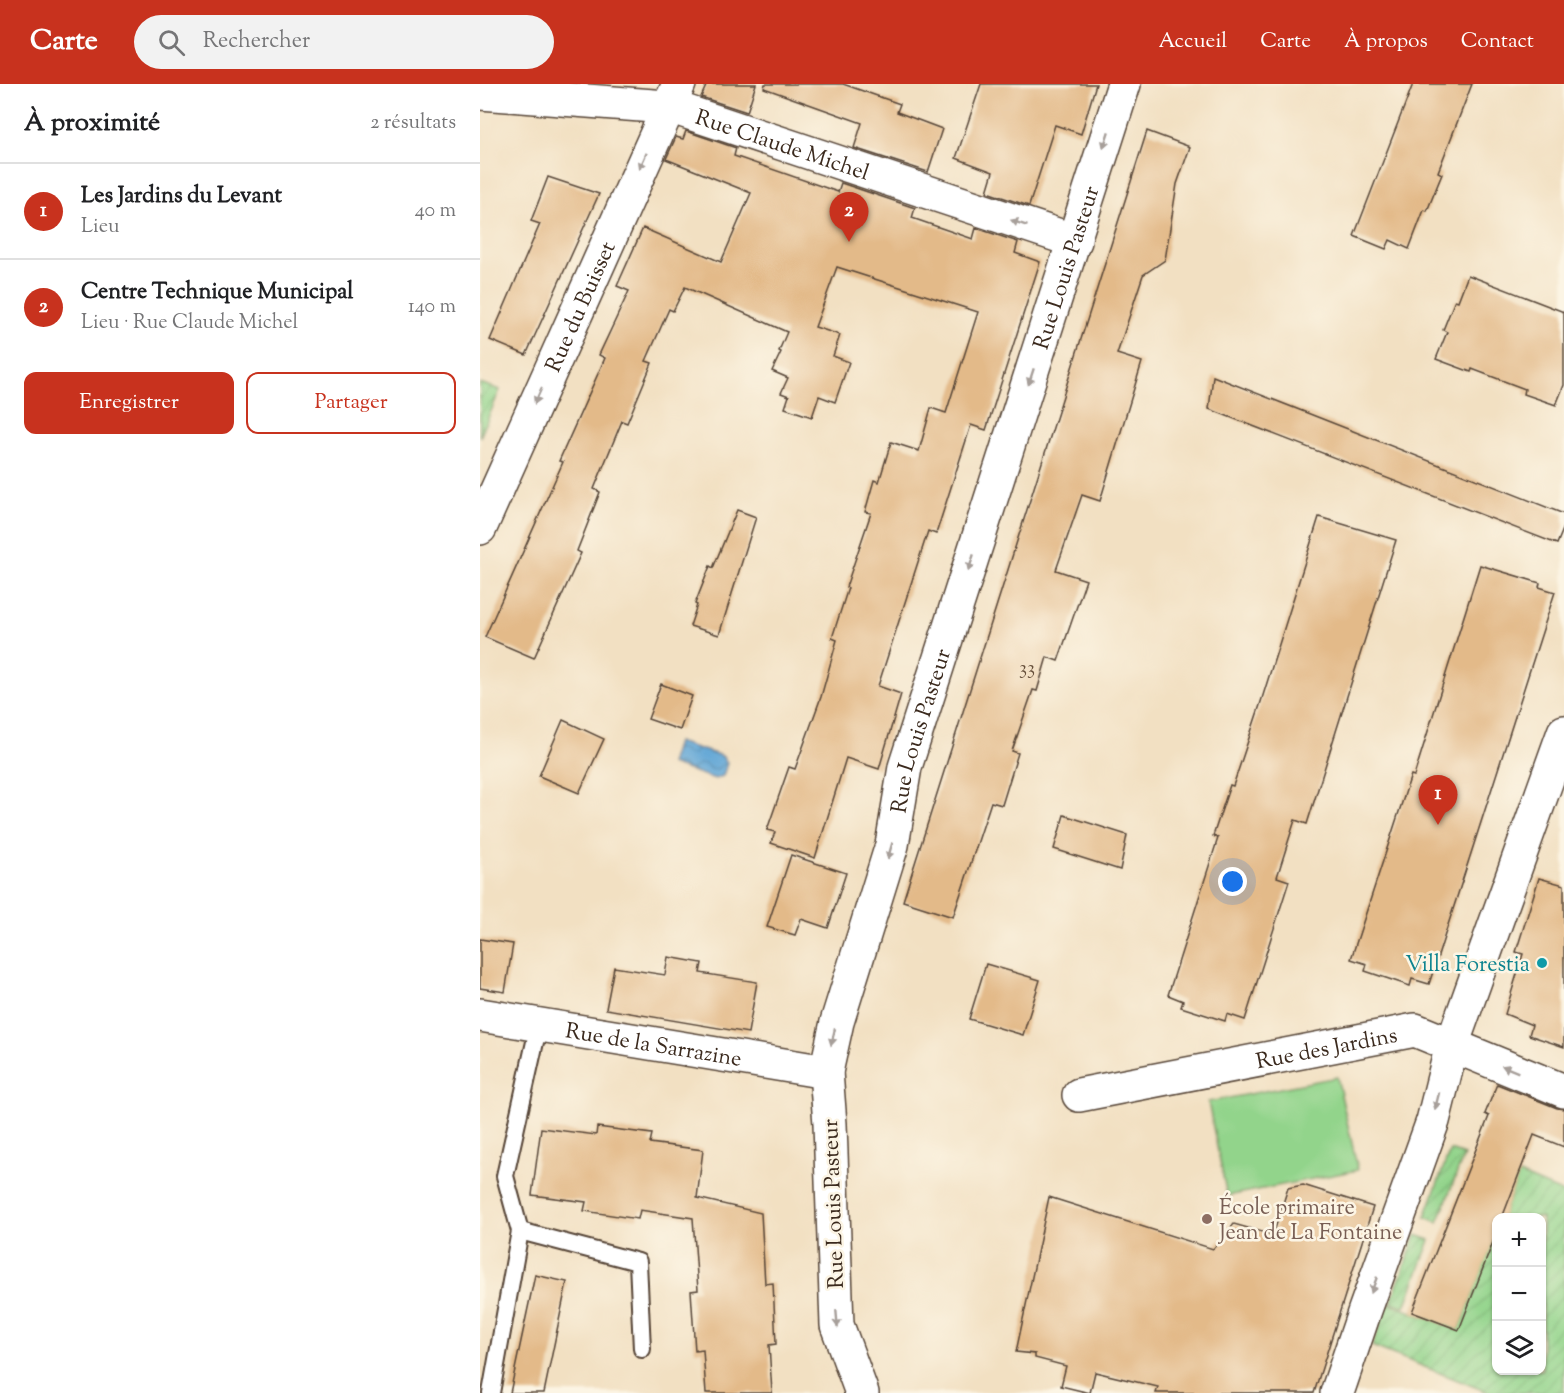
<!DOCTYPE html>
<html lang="fr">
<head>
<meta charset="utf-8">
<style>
  :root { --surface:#fff; --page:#f2f2f2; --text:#202124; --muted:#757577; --line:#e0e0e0; --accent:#c8321e }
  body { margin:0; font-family:"Sorts Mill Goudy",serif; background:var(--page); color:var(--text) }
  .controls { position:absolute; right:18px; bottom:18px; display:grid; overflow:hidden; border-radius:12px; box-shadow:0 2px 4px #0004 }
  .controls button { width:54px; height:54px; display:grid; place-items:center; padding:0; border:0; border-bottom:2px solid var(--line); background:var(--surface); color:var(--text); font:30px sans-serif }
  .you { position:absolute; left:753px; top:798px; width:21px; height:21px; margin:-15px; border:4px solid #fff; border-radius:50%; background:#1a73e8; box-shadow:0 0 0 9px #1a73e833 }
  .badge { display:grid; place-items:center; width:39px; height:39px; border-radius:50%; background:var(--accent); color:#fff; font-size:20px; font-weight:700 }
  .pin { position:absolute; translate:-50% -50px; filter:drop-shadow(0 2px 3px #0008) }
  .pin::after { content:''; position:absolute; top:32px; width:21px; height:18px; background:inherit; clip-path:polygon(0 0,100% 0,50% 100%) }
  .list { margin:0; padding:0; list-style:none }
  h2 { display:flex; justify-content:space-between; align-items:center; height:78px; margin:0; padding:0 24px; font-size:26px }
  h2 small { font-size:20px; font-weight:400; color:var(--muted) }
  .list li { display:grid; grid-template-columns:39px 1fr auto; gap:18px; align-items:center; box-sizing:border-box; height:96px; padding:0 24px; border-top:2px solid var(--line) }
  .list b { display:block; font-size:22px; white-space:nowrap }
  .list p { margin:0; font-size:20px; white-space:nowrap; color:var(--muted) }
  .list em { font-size:20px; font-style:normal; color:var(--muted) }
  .actions { display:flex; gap:12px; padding:18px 24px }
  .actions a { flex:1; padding:14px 0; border:2px solid var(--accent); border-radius:12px; text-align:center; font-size:21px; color:var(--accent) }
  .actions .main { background:var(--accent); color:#fff }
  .icon { flex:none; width:33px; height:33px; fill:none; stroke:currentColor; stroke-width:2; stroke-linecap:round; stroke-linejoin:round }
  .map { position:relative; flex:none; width:1084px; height:1309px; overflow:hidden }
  header { display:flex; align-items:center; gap:36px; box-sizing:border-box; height:84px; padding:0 30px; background:var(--accent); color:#fff }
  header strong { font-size:28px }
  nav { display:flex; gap:33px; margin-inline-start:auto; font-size:21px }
  .search { width:420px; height:54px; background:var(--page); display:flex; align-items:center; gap:15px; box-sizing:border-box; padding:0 21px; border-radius:33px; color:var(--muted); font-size:22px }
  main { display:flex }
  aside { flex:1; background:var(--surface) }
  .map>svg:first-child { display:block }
  .park { fill:#92d48b; stroke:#667f54; stroke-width:1.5 }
  .garden { fill:url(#garden-furrows); stroke:#667f54; stroke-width:1.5 }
  .water { fill:url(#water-waves); stroke:#4e687a; stroke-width:1.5 }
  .building { fill:#e3ba89 }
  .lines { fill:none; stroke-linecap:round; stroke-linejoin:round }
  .lane-casing { stroke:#564537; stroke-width:20 }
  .street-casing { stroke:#564537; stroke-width:36 }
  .lane { stroke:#fff; stroke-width:16 }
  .street { stroke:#fff; stroke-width:33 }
  .oneway { fill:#a79f9a }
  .culture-dot { fill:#0f9aa8; stroke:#fcf5e5; stroke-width:2 }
  .education-dot { fill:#8d6e63; stroke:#fcf5e5; stroke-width:2 }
  .labels { text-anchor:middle; stroke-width:5; stroke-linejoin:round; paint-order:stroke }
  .number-label { font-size:20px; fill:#654e39 }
  .street-label { font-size:22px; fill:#3b2a1e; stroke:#fcf5e5 }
  .culture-label { font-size:22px; fill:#0d838f; stroke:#fcf5e5; text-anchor:end }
  .education-label { font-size:22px; fill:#785e54; stroke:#fcf5e5; text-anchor:start }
</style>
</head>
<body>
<header>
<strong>Carte</strong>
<div class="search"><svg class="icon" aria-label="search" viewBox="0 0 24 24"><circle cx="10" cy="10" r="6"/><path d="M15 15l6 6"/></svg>Rechercher</div>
<nav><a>Accueil</a><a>Carte</a><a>À propos</a><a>Contact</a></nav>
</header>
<main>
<aside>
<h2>À proximité<small>2 résultats</small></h2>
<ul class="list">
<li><span class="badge">1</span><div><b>Les Jardins du Levant</b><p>Lieu</p></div><em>40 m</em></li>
<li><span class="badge">2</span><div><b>Centre Technique Municipal</b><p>Lieu · Rue Claude Michel</p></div><em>140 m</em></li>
</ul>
<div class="actions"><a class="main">Enregistrer</a><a>Partager</a></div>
</aside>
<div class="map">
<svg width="1084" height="1309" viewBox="0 0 1084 1309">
  <defs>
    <pattern id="garden-furrows" width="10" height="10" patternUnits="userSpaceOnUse" patternTransform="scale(1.5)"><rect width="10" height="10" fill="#92d48b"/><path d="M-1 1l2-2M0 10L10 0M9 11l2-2" fill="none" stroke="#7fb678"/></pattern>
    <pattern id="water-waves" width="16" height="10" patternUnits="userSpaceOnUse" patternTransform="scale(1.5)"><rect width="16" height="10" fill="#60a6d6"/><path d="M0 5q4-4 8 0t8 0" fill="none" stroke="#5087ad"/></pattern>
  </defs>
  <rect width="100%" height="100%" fill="#fcf5e5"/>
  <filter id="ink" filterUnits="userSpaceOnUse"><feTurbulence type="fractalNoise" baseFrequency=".0167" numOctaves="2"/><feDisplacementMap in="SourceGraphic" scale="12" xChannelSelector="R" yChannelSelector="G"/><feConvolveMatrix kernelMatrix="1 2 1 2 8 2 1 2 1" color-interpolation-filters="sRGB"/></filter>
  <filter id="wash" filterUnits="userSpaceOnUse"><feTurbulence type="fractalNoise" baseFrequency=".008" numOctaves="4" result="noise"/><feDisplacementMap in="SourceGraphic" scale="24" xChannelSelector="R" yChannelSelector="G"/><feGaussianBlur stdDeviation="1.35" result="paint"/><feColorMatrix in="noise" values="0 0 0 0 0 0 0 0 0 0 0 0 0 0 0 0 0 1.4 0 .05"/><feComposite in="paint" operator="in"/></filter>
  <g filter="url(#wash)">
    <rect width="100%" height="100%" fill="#f2e0c2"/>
    <polygon class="park" points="857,993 878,1086 747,1112 728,1018"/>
    <g class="garden">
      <polygon points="0,299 20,306 0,353"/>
      <polygon points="970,1066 984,1071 958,1138 945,1133"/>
      <polygon points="1039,1090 1084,1109 1084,1309 1010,1309 892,1262 908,1219 979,1246 1016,1148 1017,1286 1062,1286 1062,1134 1022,1133"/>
      <polygon points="936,1151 950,1156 925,1223 911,1218"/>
    </g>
    <polygon class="water" points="197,658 242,672 247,679 243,692 235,695 190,680"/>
    <g id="blocks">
      <g class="building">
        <polygon points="227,0 276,0 267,28 221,13"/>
        <polygon points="285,0 363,0 420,20 417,28 462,45 448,88 374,64 382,39 284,4"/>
        <polygon points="501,0 616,0 601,50 575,41 549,122 507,108 513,88 476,74"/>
        <polygon points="933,0 992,0 958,88 962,90 947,127 944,126 929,165 910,156 906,165 874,152"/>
        <polygon points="206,47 256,64 254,72 358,108 361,99 435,124 432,134 493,155 496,144 538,158 535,169 560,178 506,346 491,341 456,450 448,447 398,602 421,610 399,685 366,674 335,774 291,759 295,748 287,746 309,683 315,685 341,613 357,556 352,554 368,504 366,503 391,429 385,428 394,396 399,398 411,358 439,367 451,324 466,329 498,228 357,183 335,243 360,251 353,272 369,278 355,318 339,312 332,333 305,324 309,312 301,309 308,294 292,287 301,268 299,267 307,248 205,203 193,227 189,225 166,277 172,279 147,339 142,337 114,405 120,408 97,467 101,469 54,574 5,553 83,378 79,377 125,274 119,271 149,207 137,202 163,144 241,178 271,109 186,75 196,53 203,55"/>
        <polygon points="667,47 710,63 697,100 685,176 663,191 637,270 662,278 620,417 602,411 576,486 606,496 578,577 567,573 557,607 553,606 532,667 538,669 522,721 511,718 473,833 423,817"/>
        <polygon points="68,93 119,110 46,271 10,256 60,140 51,137"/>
        <polygon points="988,191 1084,228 1084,301 1076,321 1044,310 1045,305 992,285 991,288 956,275 967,248 963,246 975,216 978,217"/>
        <polygon points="733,292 1084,430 1084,443 1077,460 729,325"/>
        <polygon points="257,426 276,433 239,551 210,542 217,521 215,520 230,482 233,484"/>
        <polygon points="839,433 916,456 827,740 815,736 797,793 809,797 765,936 747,930 745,937 701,923 703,917 688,911 738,754 733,752 750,701 753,702 780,621"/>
        <polygon points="1000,481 1060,499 1059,503 1075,508 949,900 932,895 930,902 885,887 887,880 871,875 931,691 934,692"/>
        <polygon points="181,600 212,612 200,646 168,635"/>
        <polygon points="83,636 124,655 99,709 59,692"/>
        <polygon points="584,731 647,751 640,786 574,765"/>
        <polygon points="311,771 366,789 348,844 321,835 315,851 287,843"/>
        <polygon points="1059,794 1084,801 1084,963 1049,951 1052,941 1025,930 1043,870 1036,868"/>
        <polygon points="0,855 33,860 25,908 0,904"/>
        <polygon points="188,873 222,879 220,889 277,898 268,949 126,925 134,883 185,891"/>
        <polygon points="506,880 560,896 543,951 489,935"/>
        <polygon points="1017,1000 1077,1024 1084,1025 1084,1063 1054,1051 1022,1134 1017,1134 1017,1148 979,1246 932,1228 1009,1032 1005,1030"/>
        <polygon points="117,1043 172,1050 170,1059 223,1066 217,1114 281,1129 285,1200 293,1199 296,1260 289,1261 292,1309 226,1309 223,1266 215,1267 211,1207 218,1206 213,1134 160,1126 158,1135 104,1127 106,1118 52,1111 61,1044 116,1051"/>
        <polygon points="823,1101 893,1123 834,1309 676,1309 678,1303 615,1288 610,1309 581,1302 586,1282 555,1274 555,1270 536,1268 569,1113 733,1165 754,1140 793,1151 808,1104"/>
        <polygon points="55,1191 87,1198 64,1309 30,1309"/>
      </g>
    </g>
  </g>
  <g filter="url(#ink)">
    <use href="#blocks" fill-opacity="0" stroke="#564537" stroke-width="1.5"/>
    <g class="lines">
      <g class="lane-casing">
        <g id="lane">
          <polyline points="40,1147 158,1178 162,1265"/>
          <polyline points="11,1309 40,1147 25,1092 59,940"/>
        </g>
      </g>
      <g class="street-casing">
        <g id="street">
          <path id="s1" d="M0,9l187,14 17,4 391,130"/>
          <path id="s2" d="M0,444l199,-444"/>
          <path id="s3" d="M0,931l346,57"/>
          <path id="s4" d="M599,1011l336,-65 149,61"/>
          <path id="s5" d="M382,1309l-25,-68 -7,-201 -4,-52 11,-50 55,-177 13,-78 219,-683"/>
          <polyline points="857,1309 885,1226 953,1037 972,961 1084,648"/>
        </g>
      </g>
      <use href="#lane" class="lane"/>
      <use href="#street" class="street"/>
    </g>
    <defs><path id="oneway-solid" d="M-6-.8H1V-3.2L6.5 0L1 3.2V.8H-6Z" transform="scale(1.5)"/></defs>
    <g class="oneway">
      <use href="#oneway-solid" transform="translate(626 56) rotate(108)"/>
      <use href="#oneway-solid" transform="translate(163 77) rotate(114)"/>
      <use href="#oneway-solid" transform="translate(539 139) rotate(-161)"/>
      <use href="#oneway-solid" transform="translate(551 293) rotate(108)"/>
      <use href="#oneway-solid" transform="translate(58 312) rotate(114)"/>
      <use href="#oneway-solid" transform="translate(491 479) rotate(108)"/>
      <use href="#oneway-solid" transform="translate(410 767) rotate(106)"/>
      <use href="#oneway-solid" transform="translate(353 953) rotate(103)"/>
      <use href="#oneway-solid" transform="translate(1030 985) rotate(-158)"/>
      <use href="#oneway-solid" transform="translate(957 1017) rotate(104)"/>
      <use href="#oneway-solid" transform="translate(894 1201) rotate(110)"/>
      <use href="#oneway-solid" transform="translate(357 1235) rotate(85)"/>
    </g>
  </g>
  <circle class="culture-dot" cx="1062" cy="879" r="6"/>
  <circle class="education-dot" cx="727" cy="1135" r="6"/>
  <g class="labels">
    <g class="number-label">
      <text x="547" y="590">33</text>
    </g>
    <g class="street-label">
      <text dy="8" stroke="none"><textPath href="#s1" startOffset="309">Rue Claude Michel</textPath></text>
      <text dy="8" stroke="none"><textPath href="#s5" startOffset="1166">Rue Louis Pasteur</textPath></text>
      <text dy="8" stroke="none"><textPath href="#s2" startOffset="243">Rue du Buisset</textPath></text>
      <text dy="8" stroke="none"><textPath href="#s5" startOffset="680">Rue Louis Pasteur</textPath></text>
      <text dy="8" stroke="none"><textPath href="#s3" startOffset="176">Rue de la Sarrazine</textPath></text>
      <text dy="8" stroke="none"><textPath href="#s4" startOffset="252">Rue des Jardins</textPath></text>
      <text transform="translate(352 1120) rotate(-92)" y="8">Rue Louis Pasteur</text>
    </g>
    <g class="culture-label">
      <text x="1050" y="887">Villa Forestia</text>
    </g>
    <g class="education-label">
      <text x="739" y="1130">École primaire<tspan x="739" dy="25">Jean de La Fontaine</tspan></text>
    </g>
  </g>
</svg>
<div class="controls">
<button>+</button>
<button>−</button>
<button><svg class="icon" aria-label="layers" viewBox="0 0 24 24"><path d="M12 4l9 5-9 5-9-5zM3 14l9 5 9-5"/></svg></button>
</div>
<div class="you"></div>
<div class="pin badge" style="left:958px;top:741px">1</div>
<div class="pin badge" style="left:369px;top:158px">2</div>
</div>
</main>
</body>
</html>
